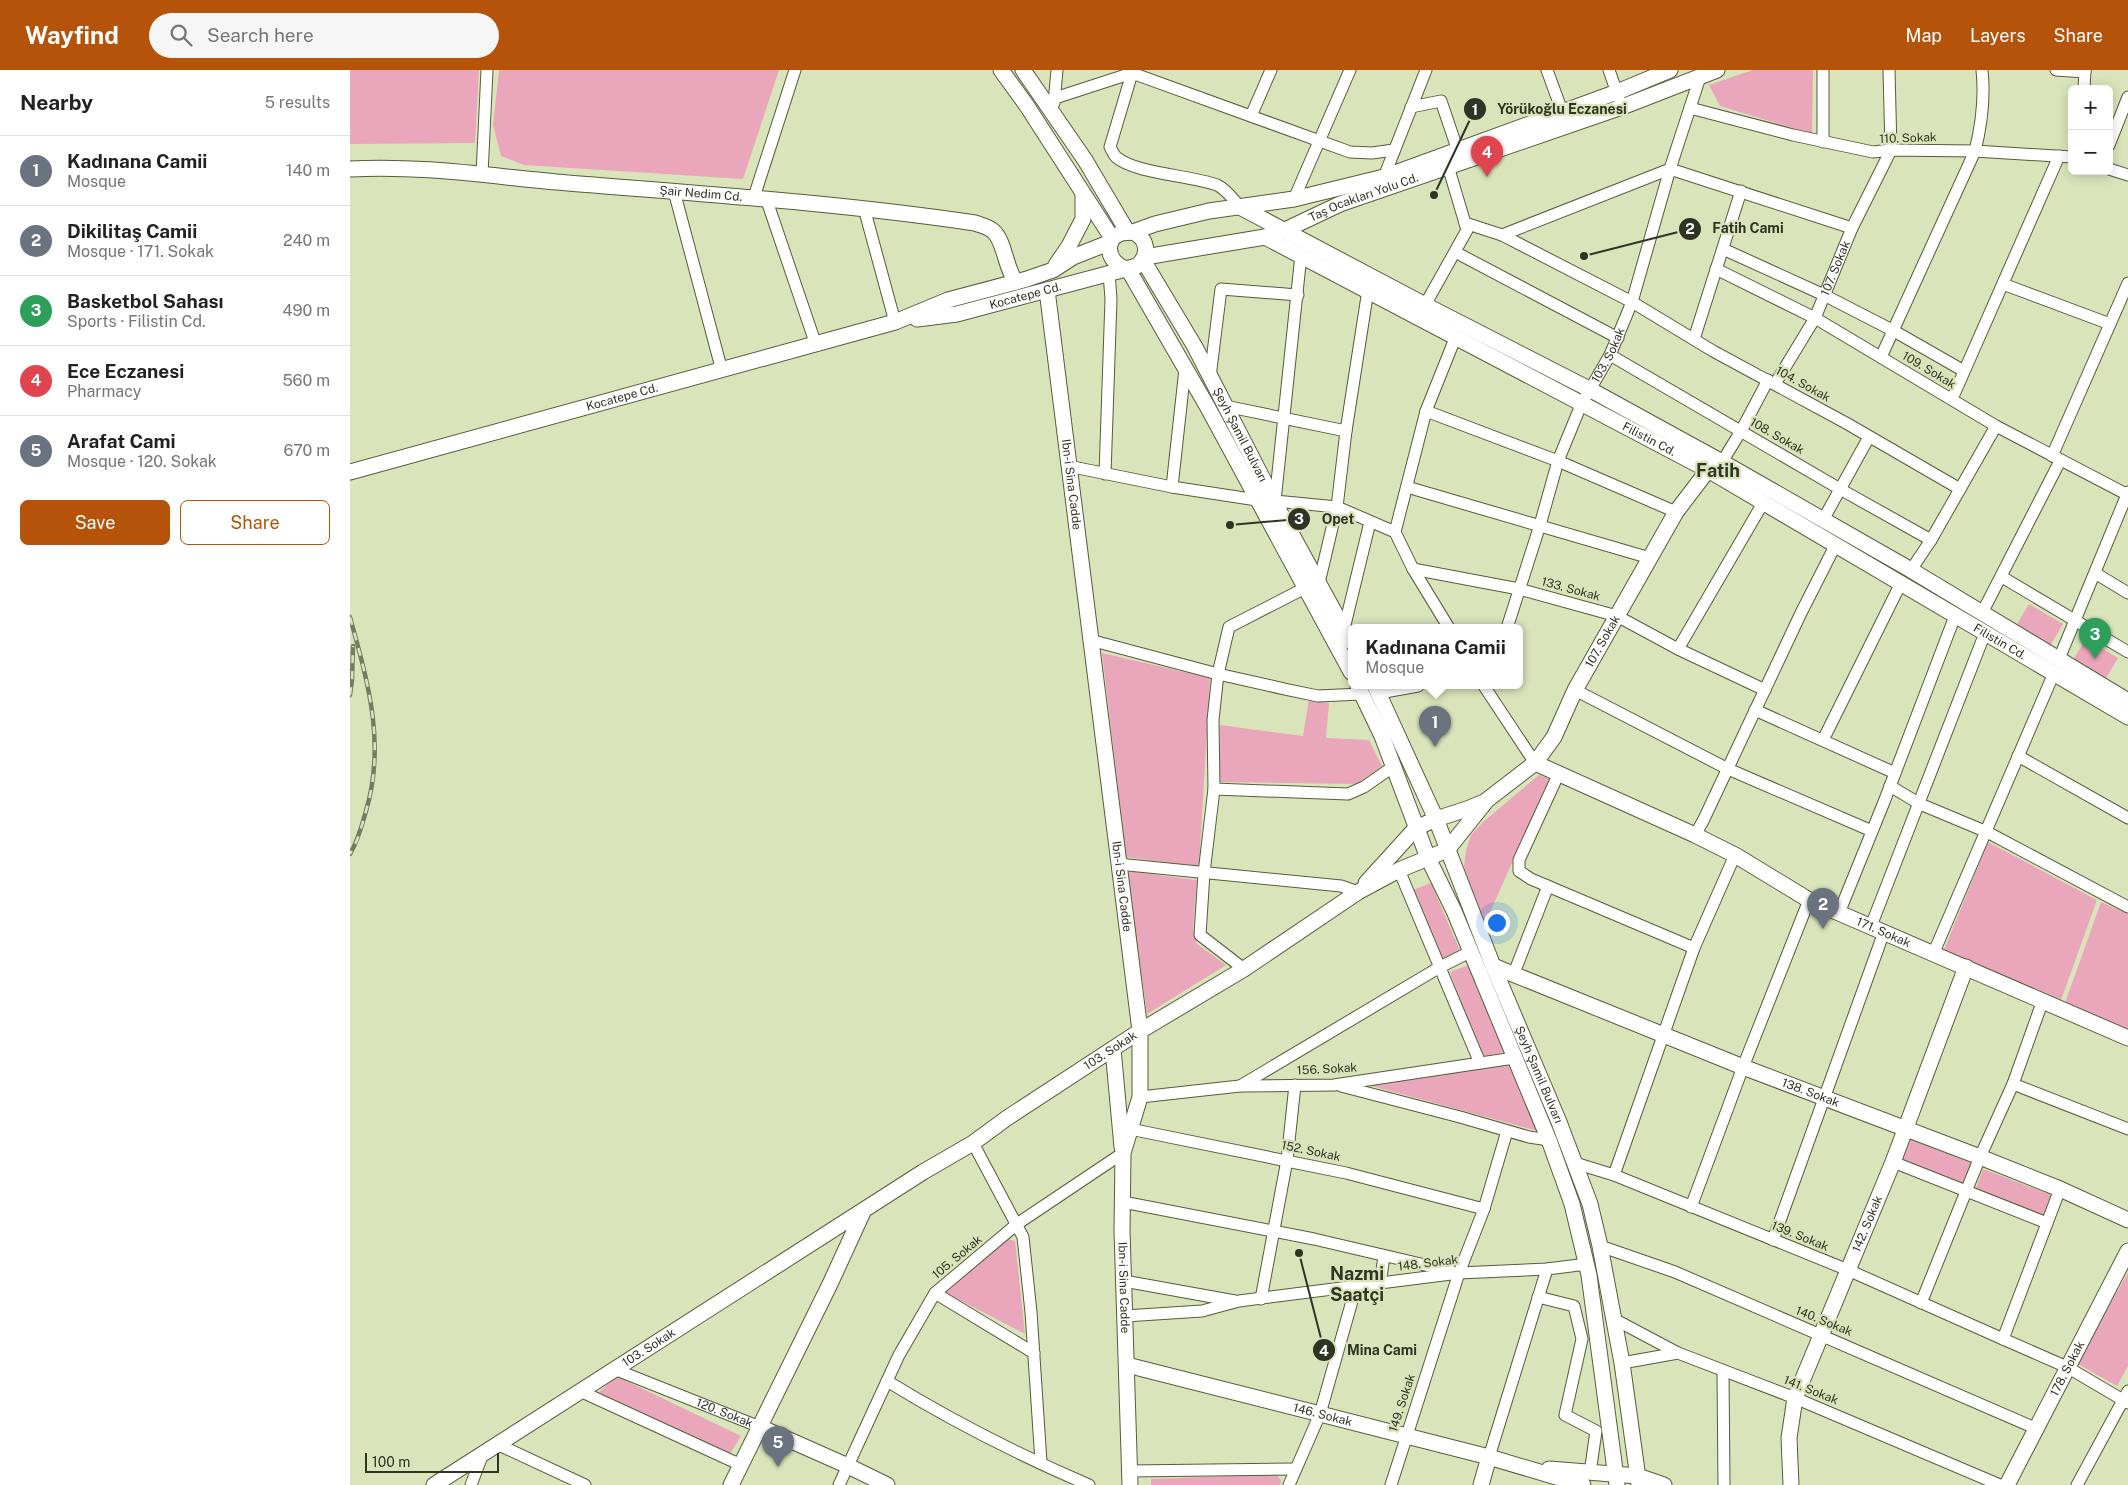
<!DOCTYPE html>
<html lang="en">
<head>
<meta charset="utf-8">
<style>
  :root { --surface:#fff; --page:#f6f6f6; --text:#222; --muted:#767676; --line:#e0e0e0; --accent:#b45309 }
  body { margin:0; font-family:"Public Sans",sans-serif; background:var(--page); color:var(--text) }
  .controls { position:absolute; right:15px; top:15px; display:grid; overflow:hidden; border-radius:8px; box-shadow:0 2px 12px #0003 }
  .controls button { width:45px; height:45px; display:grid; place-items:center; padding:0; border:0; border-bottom:1px solid var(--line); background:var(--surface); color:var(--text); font:25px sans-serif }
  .scale { position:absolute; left:15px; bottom:12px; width:134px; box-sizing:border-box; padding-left:5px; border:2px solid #303424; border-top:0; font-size:14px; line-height:18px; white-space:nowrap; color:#303424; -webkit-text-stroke:4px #d9e4bb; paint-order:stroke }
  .you { position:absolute; left:1146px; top:852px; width:18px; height:18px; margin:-12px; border:4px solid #fff; border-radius:50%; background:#1a73e8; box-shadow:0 0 0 8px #1a73e833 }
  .badge { display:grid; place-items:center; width:32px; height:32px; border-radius:50%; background:var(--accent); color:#fff; font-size:16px; font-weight:700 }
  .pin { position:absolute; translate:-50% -41px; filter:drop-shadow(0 1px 2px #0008) }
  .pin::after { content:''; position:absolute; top:26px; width:18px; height:15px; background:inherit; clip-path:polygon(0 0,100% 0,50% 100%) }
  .popup { position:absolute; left:998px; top:554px; width:175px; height:65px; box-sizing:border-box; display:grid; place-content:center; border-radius:8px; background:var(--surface); filter:drop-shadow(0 1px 4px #0005); font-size:16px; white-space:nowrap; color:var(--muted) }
  .popup b { font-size:19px; color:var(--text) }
  .popup::after { content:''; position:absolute; left:50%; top:100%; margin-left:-10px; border:10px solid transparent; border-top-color:var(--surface) }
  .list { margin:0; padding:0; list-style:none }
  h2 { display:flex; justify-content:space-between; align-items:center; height:65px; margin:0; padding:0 20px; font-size:21px }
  h2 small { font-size:16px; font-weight:400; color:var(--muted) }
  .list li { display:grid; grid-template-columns:32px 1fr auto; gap:15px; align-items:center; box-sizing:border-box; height:70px; padding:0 20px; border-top:1px solid var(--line) }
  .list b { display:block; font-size:19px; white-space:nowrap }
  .list p { margin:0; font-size:16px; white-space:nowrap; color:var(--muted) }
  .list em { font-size:16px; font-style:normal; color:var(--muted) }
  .actions { display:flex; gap:10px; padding:15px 20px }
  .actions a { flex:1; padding:11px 0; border:1px solid var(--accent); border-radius:8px; text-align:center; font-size:18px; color:var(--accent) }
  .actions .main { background:var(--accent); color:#fff }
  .icon { flex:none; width:28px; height:28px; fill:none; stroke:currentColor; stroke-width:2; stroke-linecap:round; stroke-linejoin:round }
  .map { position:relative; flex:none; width:1778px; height:1415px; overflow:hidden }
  header { display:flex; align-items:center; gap:30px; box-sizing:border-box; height:70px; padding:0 25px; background:var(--accent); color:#fff }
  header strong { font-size:24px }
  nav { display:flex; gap:28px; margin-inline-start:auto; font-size:18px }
  .search { width:350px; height:45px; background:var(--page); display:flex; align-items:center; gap:12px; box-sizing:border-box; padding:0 18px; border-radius:28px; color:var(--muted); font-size:19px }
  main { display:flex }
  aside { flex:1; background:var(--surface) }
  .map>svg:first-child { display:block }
  .green { fill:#eaa6ba }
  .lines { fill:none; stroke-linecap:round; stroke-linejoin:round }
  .street-casing { stroke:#545d3a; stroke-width:13 }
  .secondary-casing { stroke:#545d3a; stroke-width:17 }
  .street { stroke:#fff; stroke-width:11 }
  .secondary { stroke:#fff; stroke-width:15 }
  .rail-casing { stroke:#747b61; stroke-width:4.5 }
  .rail { stroke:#d9e4bb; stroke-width:2.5; stroke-dasharray:8; stroke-linecap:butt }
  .labels { text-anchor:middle; stroke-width:4.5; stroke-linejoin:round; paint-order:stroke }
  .street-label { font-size:12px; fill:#303424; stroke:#d9e4bb }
  .district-label { font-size:18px; font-weight:bold; fill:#303424; stroke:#d9e4bb }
  .leader { fill:none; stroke:#303424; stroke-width:2 }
  .callout-dot { fill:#303424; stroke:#d9e4bb; stroke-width:2 }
  .mark-label { font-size:15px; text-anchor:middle; font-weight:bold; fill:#fff }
  .callout-label { font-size:14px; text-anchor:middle; font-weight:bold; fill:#303424; stroke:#d9e4bb; stroke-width:4.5; stroke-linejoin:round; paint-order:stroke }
</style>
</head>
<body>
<header>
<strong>Wayfind</strong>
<div class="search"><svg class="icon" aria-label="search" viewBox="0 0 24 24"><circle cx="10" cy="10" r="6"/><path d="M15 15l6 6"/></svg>Search here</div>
<nav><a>Map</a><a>Layers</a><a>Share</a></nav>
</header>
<main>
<aside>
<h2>Nearby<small>5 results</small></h2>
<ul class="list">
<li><span class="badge" style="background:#6b7280">1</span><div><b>Kadınana Camii</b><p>Mosque</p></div><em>140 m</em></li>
<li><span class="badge" style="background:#6b7280">2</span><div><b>Dikilitaş Camii</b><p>Mosque · 171. Sokak</p></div><em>240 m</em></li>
<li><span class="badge" style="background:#2e9e5b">3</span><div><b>Basketbol Sahası</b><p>Sports · Filistin Cd.</p></div><em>490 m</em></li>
<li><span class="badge" style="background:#e0444e">4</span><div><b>Ece Eczanesi</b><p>Pharmacy</p></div><em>560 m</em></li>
<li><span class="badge" style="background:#6b7280">5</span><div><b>Arafat Cami</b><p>Mosque · 120. Sokak</p></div><em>670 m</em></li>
</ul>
<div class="actions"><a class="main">Save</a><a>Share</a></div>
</aside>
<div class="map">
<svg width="1778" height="1415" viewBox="0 0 1778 1415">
  <rect width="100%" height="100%" fill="#d9e4bb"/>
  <g class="green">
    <polygon points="0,0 129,0 125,73 0,74"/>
    <polygon points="149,0 429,0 393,109 174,95 151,86 143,55"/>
    <polygon points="1403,0 1463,0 1462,64 1370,36 1359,15"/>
    <polygon points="1679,534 1713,554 1700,576 1666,556"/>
    <polygon points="1736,569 1768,588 1755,610 1723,590"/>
    <polygon points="752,583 860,608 849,797 776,787"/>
    <polygon points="959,630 979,633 976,668 1019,670 1032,696 1007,714 869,712 870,655 953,666"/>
    <polygon points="1189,705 1199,709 1134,856 1114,797 1116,781 1121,765 1133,752"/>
    <polygon points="1638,772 1747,830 1711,930 1594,880"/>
    <polygon points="777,801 847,810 843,859 847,874 876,895 797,944"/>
    <polygon points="1081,813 1110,881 1092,889 1063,820"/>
    <polygon points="1751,832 1778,844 1778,959 1715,933"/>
    <polygon points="1119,895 1154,982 1132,987 1100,902"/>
    <polygon points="1162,994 1188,1061 1018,1015"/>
    <polygon points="1557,1068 1621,1093 1613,1114 1549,1090"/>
    <polygon points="1633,1099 1701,1125 1693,1147 1625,1121"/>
    <polygon points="657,1169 665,1171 675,1264 592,1221"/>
    <polygon points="1778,1203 1778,1296 1767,1316 1726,1293"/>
    <polygon points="266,1306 391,1366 378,1387 244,1327"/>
    <polygon points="927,1404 931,1411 930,1415 801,1415 801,1409"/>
  </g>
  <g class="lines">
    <g class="street-casing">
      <g id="street">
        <path d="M783,0l-23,77c2,3 3,7 6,10 20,17 74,18 101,28 9,4 16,14 23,22"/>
        <polyline points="1197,0 1212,41"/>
        <polyline points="1259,0 1269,29"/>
        <polyline points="1473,0 1473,72"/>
        <polyline points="1706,0 1735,2"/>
        <polyline points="1734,19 1735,0"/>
        <polyline points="705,28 782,3 1000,82 1022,83 1044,80"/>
        <polyline points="704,33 707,0"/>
        <polyline points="1061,37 1091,31 1108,81"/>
        <polyline points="1340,38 1443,65 1523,82 1541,80 1625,81 1722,87"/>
        <polyline points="901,46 921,0"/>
        <polyline points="1759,75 1778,27"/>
        <polyline points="1759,99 1778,105"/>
        <polyline points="132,104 137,0"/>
        <polyline points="1034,107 1076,0"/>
        <polyline points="324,121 372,301"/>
        <polyline points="404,127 445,0"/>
        <polyline points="416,128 466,275"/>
        <polyline points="944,129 1000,0"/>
        <polyline points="514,138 545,252"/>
        <polyline points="1115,153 1152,165 1282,232 1363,281 1496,353 1610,419"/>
        <polyline points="1152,165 1320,99 1502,158"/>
        <polyline points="1373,179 1474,225 1544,261 1614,301"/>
        <polyline points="1105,182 1268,268"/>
        <polyline points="951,185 925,431 987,437 1045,462 1063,499 1099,558"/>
        <polyline points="1366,199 1465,248 1646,356 1778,425"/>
        <polyline points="1653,214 1760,254"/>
        <polyline points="1075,235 1117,160 1098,96"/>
        <polyline points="1344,269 1391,121"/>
        <polyline points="1260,285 1490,419 1581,470"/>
        <path d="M1531,287l94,-206c7,-28 10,-53 7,-81"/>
        <polyline points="860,307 871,219 948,225"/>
        <path id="s1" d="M1425,314l40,-66 37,-90 39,-78 -2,-80"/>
        <polyline points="1602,329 1709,86"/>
        <polyline points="875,336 996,361"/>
        <polyline points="1076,341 1208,391 1326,442"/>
        <polyline points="1702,386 1778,213"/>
        <polyline points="1372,392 1391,361 1418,310"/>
        <polyline points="718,396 822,417 907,430"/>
        <polyline points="755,404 761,229 759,203"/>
        <polyline points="822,417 835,299"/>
        <polyline points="1057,417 1300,488"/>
        <polyline points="1473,450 1519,367"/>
        <polyline points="1045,462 1076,341 1106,266"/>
        <polyline points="1063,499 1169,519 1267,546 1328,579 1415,620"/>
        <polyline points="1561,500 1581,470 1646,356"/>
        <polyline points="1745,503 1778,523"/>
        <polyline points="1652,507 1778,582"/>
        <polyline points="969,513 987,437 996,361 1018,220"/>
        <polyline points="1632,543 1710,391"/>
        <path id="s2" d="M1157,558l33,-103 18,-64 23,-56 29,-50 22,-53 38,-133 30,-92"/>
        <polyline points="994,559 1020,452"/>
        <polyline points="740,570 868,604 939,620 968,626 1011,624"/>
        <polyline points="1328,579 1413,433"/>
        <polyline points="1709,589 1778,422"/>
        <polyline points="1134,616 1185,693"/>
        <polyline points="1225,620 1378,699 1522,761"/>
        <polyline points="1029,623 1068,616"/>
        <polyline points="1405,640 1545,703"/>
        <polyline points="1473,670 1551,513"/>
        <polyline points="1668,686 1778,748"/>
        <polyline points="1209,703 1169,790 1169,801 1181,809 1344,878"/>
        <polyline points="1540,716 1570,734 1637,762 1778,837"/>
        <polyline points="864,719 998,724 1014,717 1044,696"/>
        <polyline points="1345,765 1353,751 1451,543 1486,474"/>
        <polyline points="768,794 991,816 1008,822"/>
        <polyline points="1049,800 1130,993"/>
        <polyline points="1489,843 1534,732 1605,546"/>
        <polyline points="1521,856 1635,563"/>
        <polyline points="1584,882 1704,603"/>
        <polyline points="894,899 850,865 854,803 864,719 863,650 868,604 879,557 955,518"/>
        <polyline points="1164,903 1198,816"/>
        <polyline points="1663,1014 1778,1059"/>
        <polyline points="890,1016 1090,897 1120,882"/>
        <polyline points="991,1016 1110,1047 1179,1067 1199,1070"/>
        <polyline points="790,1027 890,1016 984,1015 1164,988"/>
        <polyline points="780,1059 996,1103 1134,1139"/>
        <polyline points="623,1073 673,1167 681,1242 691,1392"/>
        <polyline points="1543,1092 1697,1153"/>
        <polyline points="1225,1093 1264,1105 1498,1200 1653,1269 1717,1297 1778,1333"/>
        <polyline points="1264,1105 1344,878 1385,785"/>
        <polyline points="773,1132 964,1169 1101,1201"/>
        <polyline points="1341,1137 1393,997 1459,830"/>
        <polyline points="1423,1170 1534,862"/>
        <polyline points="1250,1176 1325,1202 1685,1358"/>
        <polyline points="774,1211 885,1231"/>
        <polyline points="1030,1214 1034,1186"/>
        <polyline points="585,1223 684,1283"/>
        <polyline points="1188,1227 1224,1236 1232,1269 1215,1345 1246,1361 1240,1403"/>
        <polyline points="911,1229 937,1090 945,1015"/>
        <polyline points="1571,1233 1630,1087 1663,1014 1693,930"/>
        <polyline points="775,1246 852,1241 889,1231 1109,1203 1197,1199 1237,1194"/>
        <polyline points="1264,1249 1328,1283 1445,1328 1650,1415"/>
        <polyline points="1653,1269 1710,1119"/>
        <polyline points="1272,1293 1328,1283"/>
        <path id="s3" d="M264,1299l146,58"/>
        <polyline points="1373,1301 1374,1415"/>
        <path d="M537,1311c65,40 132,74 202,104"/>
        <polyline points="230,1321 391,1395"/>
        <polyline points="149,1375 235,1415"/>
        <polyline points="1139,1387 1197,1199"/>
        <polyline points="779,1401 945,1399"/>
        <polyline points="121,1415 132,1386"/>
        <polyline points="489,1415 549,1285 585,1223 667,1154 773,1083"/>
        <polyline points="939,1415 970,1344 1006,1217"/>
        <polyline points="1041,1415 1109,1203 1134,1139 1157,1061"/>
        <polyline points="1727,1415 1778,1321"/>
      </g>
    </g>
    <g class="secondary-casing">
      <g id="secondary">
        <polyline points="651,0 677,36 762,168"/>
        <polyline points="673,0 735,90 777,161"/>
        <path id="s4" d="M0,99c76,-4 144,8 218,14 136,11 272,20 407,40 5,2 14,4 18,8 12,10 12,37 23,51"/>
        <polyline points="890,137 1075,235 1239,319 1372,392 1561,500 1778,631"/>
        <path id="s5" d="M915,167l443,233 420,247"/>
        <path id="s6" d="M795,187l120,-20 20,-7 55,-26 282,-97 95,-37"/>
        <path id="s7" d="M793,190l52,87 90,175 66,120"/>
        <polyline points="706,195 719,176 733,149 733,124"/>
        <path d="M774,198c-13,-6 -18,-17 -12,-30l9,-5 12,-1 22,-8 54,-13 85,-12 90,-22 233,-85 53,-22"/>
        <polyline points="778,199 857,336 1001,602"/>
        <path id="s8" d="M697,220l93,741v66l-17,56 -1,78 8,254"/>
        <path id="s9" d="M567,249l40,-5 180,-48c13,-11 11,-27 -4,-34"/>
        <path id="s10" d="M0,402l545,-150 53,-22 79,-21 26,-9 20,-13 38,-15"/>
        <polyline points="1008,616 1032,666 1078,788 1104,841 1199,1070 1222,1134 1239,1205 1267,1415"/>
        <path id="s11" d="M1025,616l61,133 57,147 66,156 31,82 10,42 22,117 17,122"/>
        <path id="s12" d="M1185,693l160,72 40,20 74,45 319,138"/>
        <polyline points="1016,813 1066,758 1086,749 1117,739 1134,732"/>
        <path id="s13" d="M1143,896l250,101 237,90 80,32 68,31"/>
        <polyline points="763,979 772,1077"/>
        <path id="s14" d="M777,1295l362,92 94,28"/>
        <polyline points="410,1357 498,1396 537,1415"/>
        <polyline points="1199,1399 1288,1406 1314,1415"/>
        <path id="s15" d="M84,1415l489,-313 50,-29 34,-25 133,-87 104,-62 114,-77 41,-22 48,-20 40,-50 48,-37 19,-26 21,-47 101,-178 32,-42 14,-8"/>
        <polyline points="381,1415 480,1214 513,1142"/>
        <polyline points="1131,1415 1139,1387"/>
        <path id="s16" d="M1441,1415l-2,-47 6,-40 98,-236 73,-195"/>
        <path id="s17" d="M1657,1415l121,-234"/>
      </g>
    </g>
    <use href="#street" class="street"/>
    <use href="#secondary" class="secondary"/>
    <g class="rail-casing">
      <g id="rail">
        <path d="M0,547c18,66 36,126 16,194 -4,14 -8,30 -16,43"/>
        <polyline points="0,625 2,610 3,576"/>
      </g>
    </g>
    <use href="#rail" class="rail"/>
  </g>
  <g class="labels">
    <g class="street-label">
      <text transform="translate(1558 68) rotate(-2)" y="4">110. Sokak</text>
      <text dy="4" stroke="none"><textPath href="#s4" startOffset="352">Şair Nedim Cd.</textPath></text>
      <text dy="4" stroke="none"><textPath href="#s6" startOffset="228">Taş Ocakları Yolu Cd.</textPath></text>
      <text dy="4" stroke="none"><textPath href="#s1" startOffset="131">107. Sokak</textPath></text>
      <text dy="4" stroke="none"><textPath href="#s9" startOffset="111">Kocatepe Cd.</textPath></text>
      <text dy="4" stroke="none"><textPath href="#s2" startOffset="292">103. Sokak</textPath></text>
      <text transform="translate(1579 300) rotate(31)" y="4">109. Sokak</text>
      <text transform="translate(1453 314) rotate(29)" y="4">104. Sokak</text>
      <text dy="4" stroke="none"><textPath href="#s10" startOffset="282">Kocatepe Cd.</textPath></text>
      <text dy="4" stroke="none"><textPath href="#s7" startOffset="200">Şeyh Şamil Bulvarı</textPath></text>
      <text transform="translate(1427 366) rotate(30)" y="4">108. Sokak</text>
      <text dy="4" stroke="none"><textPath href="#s5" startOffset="434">Filistin Cd.</textPath></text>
      <text dy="4" stroke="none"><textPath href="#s8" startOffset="196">Ibn-i Sina Cadde</textPath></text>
      <text transform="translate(1221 519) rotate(15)" y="4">133. Sokak</text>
      <text dy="4" stroke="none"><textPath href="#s15" startOffset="1461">107. Sokak</textPath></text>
      <text dy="4" stroke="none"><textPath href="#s5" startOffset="839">Filistin Cd.</textPath></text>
      <text dy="4" stroke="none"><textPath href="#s8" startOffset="601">Ibn-i Sina Cadde</textPath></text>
      <text dy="4" stroke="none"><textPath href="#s12" startOffset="388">171. Sokak</textPath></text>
      <text dy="4" stroke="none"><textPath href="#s15" startOffset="804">103. Sokak</textPath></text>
      <text transform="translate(977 999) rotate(-3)" y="4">156. Sokak</text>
      <text dy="4" stroke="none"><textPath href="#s11" startOffset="422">Şeyh Şamil Bulvarı</textPath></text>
      <text dy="4" stroke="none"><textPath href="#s13" startOffset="342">138. Sokak</textPath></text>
      <text transform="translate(961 1081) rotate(12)" y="4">152. Sokak</text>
      <text dy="4" stroke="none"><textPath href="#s16" startOffset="276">142. Sokak</textPath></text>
      <text transform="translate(1450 1166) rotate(22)" y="4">139. Sokak</text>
      <text transform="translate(607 1187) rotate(-40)" y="4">105. Sokak</text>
      <text transform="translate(1078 1193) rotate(-7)" y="4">148. Sokak</text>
      <text dy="4" stroke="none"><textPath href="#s8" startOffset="1006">Ibn-i Sina Cadde</textPath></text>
      <text transform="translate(1474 1251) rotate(22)" y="4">140. Sokak</text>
      <text dy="4" stroke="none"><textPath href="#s15" startOffset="255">103. Sokak</textPath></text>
      <text dy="4" stroke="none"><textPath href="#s17" startOffset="131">178. Sokak</textPath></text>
      <text transform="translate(1461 1320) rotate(22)" y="4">141. Sokak</text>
      <text transform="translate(1052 1333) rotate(-72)" y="4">149. Sokak</text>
      <text dy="4" stroke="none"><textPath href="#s3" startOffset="119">120. Sokak</textPath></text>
      <text dy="4" stroke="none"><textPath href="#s14" startOffset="202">146. Sokak</textPath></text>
    </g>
    <g class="district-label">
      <text x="1368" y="407">Fatih</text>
      <text x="1007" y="1210">Nazmi<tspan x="1007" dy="21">Saatçi</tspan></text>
    </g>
  </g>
  <path class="leader" d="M1084 125L1125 39M1234 186L1340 159M880 455L949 449M949 1183L974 1280"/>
  <g class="callout-dot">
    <circle cx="1084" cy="125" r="5"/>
    <circle cx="1234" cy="186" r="5"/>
    <circle cx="880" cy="455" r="5"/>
    <circle cx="949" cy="1183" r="5"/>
    <circle cx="1125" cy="39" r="12"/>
    <circle cx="1340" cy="159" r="12"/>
    <circle cx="949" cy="449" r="12"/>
    <circle cx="974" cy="1280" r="12"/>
  </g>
  <g class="mark-label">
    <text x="1125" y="45">1</text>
    <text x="1340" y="164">2</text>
    <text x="949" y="454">3</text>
    <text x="974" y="1286">4</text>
  </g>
  <g class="callout-label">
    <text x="1212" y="44">Yörükoğlu Eczanesi</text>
    <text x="1398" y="163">Fatih Cami</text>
    <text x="988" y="454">Opet</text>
    <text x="1032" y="1285">Mina Cami</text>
  </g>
</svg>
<div class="controls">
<button>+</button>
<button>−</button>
</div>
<div class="scale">100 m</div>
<div class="you"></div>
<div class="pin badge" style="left:1085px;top:677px;background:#6b7280">1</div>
<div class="popup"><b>Kadınana Camii</b>Mosque</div>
<div class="pin badge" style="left:1473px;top:859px;background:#6b7280">2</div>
<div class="pin badge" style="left:1745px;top:589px;background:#2e9e5b">3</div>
<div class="pin badge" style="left:1137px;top:107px;background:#e0444e">4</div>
<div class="pin badge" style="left:428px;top:1397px;background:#6b7280">5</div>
</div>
</main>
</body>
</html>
